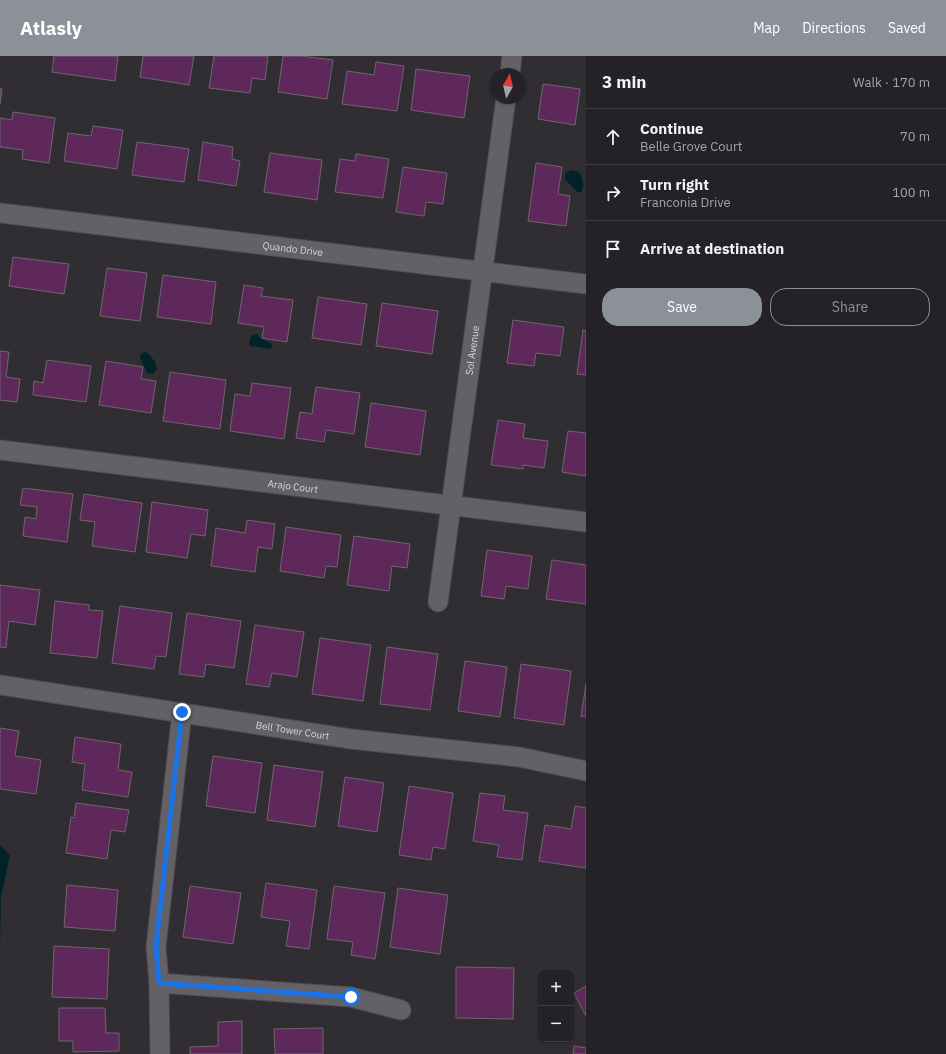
<!DOCTYPE html>
<html lang="en">
<head>
<meta charset="utf-8">
<style>
  :root { --surface:#242226; --page:#302f32; --text:#f1f3f6; --muted:#a3a4a7; --line:#413f43; --accent:#8c9099 }
  body { margin:0; font-family:"IBM Plex Sans",sans-serif; background:var(--page); color:var(--text) }
  .controls { position:absolute; right:12px; bottom:12px; display:grid; overflow:hidden; border-radius:8px; box-shadow:0 1px 3px #0004 }
  .controls button { width:36px; height:36px; display:grid; place-items:center; padding:0; border:0; border-bottom:1px solid var(--line); background:var(--surface); color:var(--text); font:20px sans-serif }
  .compass { position:absolute; left:490px; top:12px; width:36px; height:36px; border-radius:50%; background:var(--surface); box-shadow:0 1px 3px #0004; rotate:8deg }
  .stop { position:absolute; width:12px; height:12px; margin:-9px; border:3px solid #1a73e8; border-radius:50%; background:#fff }
  .stop.end { background:#1a73e8; border-color:#fff; box-shadow:0 1px 4px #0008 }
  .list { margin:0; padding:0; list-style:none }
  h2 { display:flex; justify-content:space-between; align-items:center; height:52px; margin:0; padding:0 16px; font-size:17px }
  h2 small { font-size:13px; font-weight:400; color:var(--muted) }
  .list li { display:grid; grid-template-columns:26px 1fr auto; gap:12px; align-items:center; box-sizing:border-box; height:56px; padding:0 16px; border-top:1px solid var(--line) }
  .list b { display:block; font-size:15px; white-space:nowrap }
  .list p { margin:0; font-size:13px; white-space:nowrap; color:var(--muted) }
  .list em { font-size:13px; font-style:normal; color:var(--muted) }
  .actions { display:flex; gap:8px; padding:12px 16px }
  .actions a { flex:1; padding:9px 0; border:1px solid var(--accent); border-radius:16px; text-align:center; font-size:14px; color:var(--accent) }
  .actions .main { background:var(--accent); color:#fff }
  .icon { flex:none; width:22px; height:22px; fill:none; stroke:currentColor; stroke-width:2; stroke-linecap:round; stroke-linejoin:round }
  .map { position:relative; flex:none; width:586px; height:998px; overflow:hidden }
  header { display:flex; align-items:center; gap:24px; box-sizing:border-box; height:56px; padding:0 20px; background:var(--accent); color:#fff }
  header strong { font-size:19px }
  nav { display:flex; gap:22px; margin-inline-start:auto; font-size:14px }
  main { display:flex }
  aside { flex:1; background:var(--surface) }
  .map>svg:first-child { display:block }
  .water { fill:#002329 }
  .building { fill:#5e295a; stroke:#6d676d }
  .lines { fill:none; stroke-linecap:round; stroke-linejoin:round }
  .minor-casing { stroke:#4d4b4f; stroke-width:21 }
  .minor { stroke:#636066; stroke-width:19 }
  .route { stroke:#1a73e8; stroke-width:5 }
  .labels { text-anchor:middle; stroke-width:4; stroke-linejoin:round; paint-order:stroke }
  .street-label { font-size:10px; fill:#d7d6d9; stroke:#171618 }
</style>
</head>
<body>
<header>
<strong>Atlasly</strong>
<nav><a>Map</a><a>Directions</a><a>Saved</a></nav>
</header>
<main>
<div class="map">
<svg width="586" height="998" viewBox="0 0 586 998">
  <rect width="100%" height="100%" fill="#302d33"/>
  <g class="water">
    <path d="M572,114l7,2c3,7 7,13 2,20h-4l-12,-13v-6z"/>
    <polygon points="257,278 262,283 272,288 271,293 250,290 249,286 252,279"/>
    <polygon points="144,296 148,297 155,306 157,313 153,318 147,317 140,302 141,298"/>
    <polygon points="0,789 10,799 1,841 0,892"/>
  </g>
  <g class="building">
    <polygon points="54,0 118,0 115,25 52,16"/>
    <polygon points="143,0 194,0 189,29 140,21"/>
    <polygon points="214,0 268,0 265,24 252,22 250,37 209,32"/>
    <polygon points="283,0 302,0 333,4 327,43 278,36"/>
    <polygon points="376,6 404,10 397,55 342,48 347,15 374,19"/>
    <polygon points="416,13 470,20 464,62 411,54"/>
    <polygon points="543,28 580,33 575,69 538,63"/>
    <polygon points="0,32 2,33 0,48"/>
    <polygon points="13,56 55,62 49,107 22,103 23,94 0,91 0,62 12,64"/>
    <polygon points="93,70 123,74 117,113 64,105 68,77 91,80"/>
    <polygon points="137,86 189,93 184,126 132,119"/>
    <polygon points="203,86 233,91 232,103 240,105 236,130 198,124"/>
    <polygon points="270,97 322,104 317,144 264,136"/>
    <polygon points="356,98 389,103 383,142 335,136 340,103 355,105"/>
    <polygon points="536,107 562,111 558,138 570,140 566,170 528,165"/>
    <polygon points="403,111 447,117 443,148 426,146 424,160 396,156"/>
    <polygon points="13,201 69,208 64,238 9,230"/>
    <polygon points="107,212 147,217 140,265 100,260"/>
    <polygon points="163,219 216,226 211,268 157,261"/>
    <polygon points="244,229 263,232 261,240 293,244 287,286 262,282 264,271 238,267"/>
    <polygon points="318,241 367,248 361,289 312,282"/>
    <polygon points="382,247 438,255 432,298 376,290"/>
    <polygon points="513,264 564,271 560,300 536,297 534,310 507,307"/>
    <polygon points="583,274 586,275 586,319 577,318"/>
    <polygon points="0,295 9,296 6,321 20,323 17,346 0,344"/>
    <polygon points="47,304 91,310 86,346 33,339 34,325 43,327"/>
    <polygon points="106,305 143,311 141,323 156,325 151,357 99,349"/>
    <polygon points="170,316 226,324 220,373 163,365"/>
    <polygon points="252,327 291,332 284,383 230,375 235,338 250,340"/>
    <polygon points="316,331 360,337 354,378 326,374 324,386 296,382 300,356 312,358"/>
    <polygon points="371,347 426,355 420,399 365,391"/>
    <polygon points="498,364 525,368 523,382 548,385 544,412 523,409 523,413 491,409"/>
    <polygon points="568,375 586,377 586,420 562,416"/>
    <polygon points="23,432 73,438 67,486 23,480 25,461 36,463 37,451 20,449"/>
    <polygon points="84,438 142,447 135,496 92,490 95,466 80,464"/>
    <polygon points="152,446 208,454 205,480 191,478 187,502 146,496"/>
    <polygon points="247,464 275,468 272,493 258,491 255,516 211,510 216,472 245,477"/>
    <polygon points="286,471 341,479 337,511 326,510 324,522 280,515"/>
    <polygon points="354,480 410,488 407,512 392,510 389,535 347,529"/>
    <polygon points="487,494 532,500 528,533 506,530 504,543 481,540"/>
    <polygon points="552,504 586,509 586,548 546,543"/>
    <polygon points="0,529 40,534 35,569 9,565 6,592 0,591"/>
    <polygon points="55,545 89,549 89,554 103,555 97,602 50,597"/>
    <polygon points="120,550 172,557 166,601 156,600 154,613 112,607"/>
    <polygon points="187,557 241,565 234,612 206,608 204,621 179,618"/>
    <polygon points="255,569 304,576 297,621 272,617 269,631 246,628"/>
    <polygon points="320,582 371,589 363,645 312,638"/>
    <polygon points="387,591 438,598 430,654 380,648"/>
    <polygon points="465,605 507,611 500,661 458,655"/>
    <polygon points="521,608 571,615 564,669 514,662"/>
    <polygon points="586,628 586,661 581,660"/>
    <polygon points="0,672 19,675 15,700 41,704 36,738 0,733"/>
    <polygon points="75,681 121,688 118,714 132,716 128,741 82,734 85,708 72,706"/>
    <polygon points="213,700 262,707 255,757 206,750"/>
    <polygon points="274,709 323,716 315,771 267,764"/>
    <polygon points="345,721 384,727 377,776 338,770"/>
    <polygon points="409,730 453,737 445,793 433,791 431,804 399,799"/>
    <polygon points="480,737 505,740 503,754 528,757 522,804 497,801 499,789 473,785"/>
    <polygon points="76,747 129,754 125,776 111,774 107,803 66,797 71,761 74,762"/>
    <polygon points="575,750 586,752 586,812 539,805 545,769 571,773"/>
    <polygon points="266,827 317,834 309,893 286,890 290,865 261,861"/>
    <polygon points="67,829 118,834 115,875 64,871"/>
    <polygon points="190,830 241,837 233,888 183,881"/>
    <polygon points="334,830 385,837 375,903 351,899 353,886 327,883"/>
    <polygon points="398,832 448,839 440,898 390,891"/>
    <polygon points="54,890 109,893 107,943 52,941"/>
    <polygon points="456,911 514,912 513,963 456,962"/>
    <polygon points="586,930 586,960 574,937"/>
    <polygon points="59,952 105,952 106,977 119,977 119,995 73,996 73,985 59,985"/>
    <polygon points="242,965 242,998 190,998 190,991 218,990 218,966"/>
    <polygon points="323,972 323,998 275,998 274,973"/>
    <polygon points="574,990 586,992 586,998 573,998"/>
  </g>
  <g class="lines">
    <g class="minor-casing">
      <g id="minor">
        <polyline points="510,18 512,0"/>
        <path id="s1" d="M0,157l586,71"/>
        <path id="s2" d="M0,394l586,72"/>
        <path id="s3" d="M438,546l68,-504"/>
        <path id="s4" d="M0,629l351,54 168,18 67,14"/>
        <polyline points="159,927 351,941 401,954"/>
        <polyline points="160,998 159,927 156,891 182,656"/>
      </g>
    </g>
    <use href="#minor" class="minor"/>
  </g>
  <g class="lines">
    <polyline class="route" points="182,656 156,890 159,927 351,941"/>
  </g>
  <g class="labels">
    <g class="street-label">
      <text dy="4" stroke="none"><textPath href="#s1" startOffset="295">Quando Drive</textPath></text>
      <text dy="4" stroke="none"><textPath href="#s3" startOffset="254">Sol Avenue</textPath></text>
      <text dy="4" stroke="none"><textPath href="#s2" startOffset="295">Arajo Court</textPath></text>
      <text dy="4" stroke="none"><textPath href="#s4" startOffset="296">Bell Tower Court</textPath></text>
    </g>
  </g>
</svg>
<div class="controls">
<button>+</button>
<button>−</button>
</div>
<svg class="compass" viewBox="-18 -18 36 36"><path d="M0-13l5 13h-10z" fill="#e53935"/><path d="M0 13l5-13h-10z" fill="#a3a4a7"/></svg>
<div class="stop" style="left:351px;top:941px"></div>
<div class="stop end" style="left:182px;top:656px"></div>
</div>
<aside>
<h2>3 min<small>Walk · 170 m</small></h2>
<ul class="list">
<li><svg class="icon" aria-label="ahead" viewBox="0 0 24 24"><path d="M12 20V5M6 11l6-6 6 6"/></svg><div><b>Continue</b><p>Belle Grove Court</p></div><em>70 m</em></li>
<li><svg class="icon" aria-label="right" viewBox="0 0 24 24"><path d="M7 20v-9h11M14 6l5 5-5 5"/></svg><div><b>Turn right</b><p>Franconia Drive</p></div><em>100 m</em></li>
<li><svg class="icon" aria-label="arrive" viewBox="0 0 24 24"><path d="M6 21V4h12l-3 4 3 4H6"/></svg><div><b>Arrive at destination</b></div></li>
</ul>
<div class="actions"><a class="main">Save</a><a>Share</a></div>
</aside>
</main>
</body>
</html>
